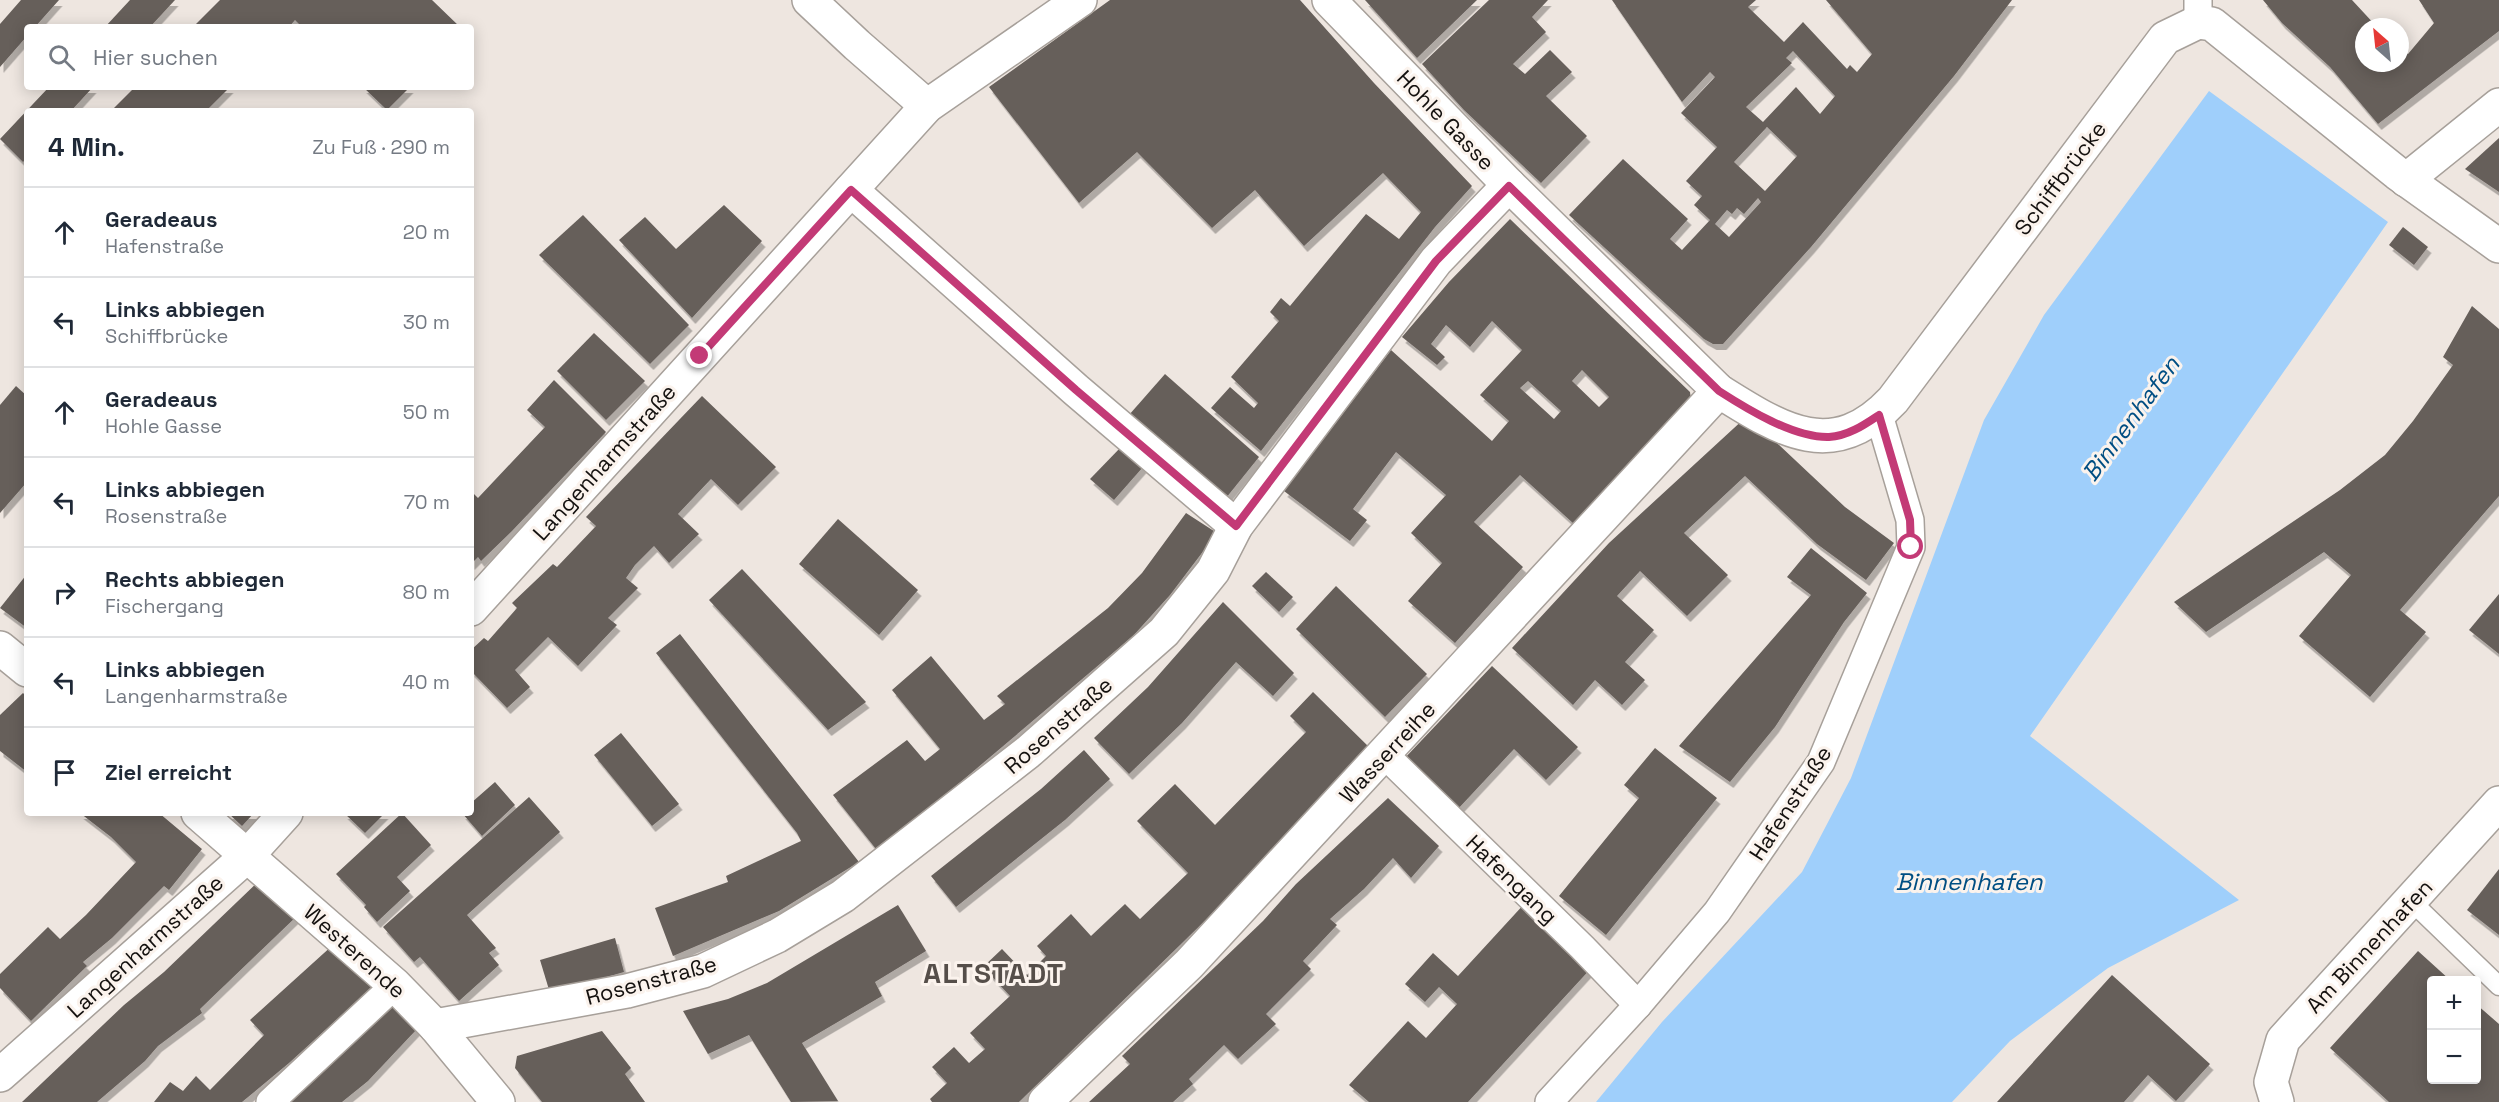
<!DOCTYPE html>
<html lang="de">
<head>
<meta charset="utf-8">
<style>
  :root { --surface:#fff; --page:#f6f6f7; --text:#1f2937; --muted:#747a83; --line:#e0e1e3 }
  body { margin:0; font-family:"Space Grotesk",sans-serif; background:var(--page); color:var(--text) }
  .controls { position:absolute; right:18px; bottom:18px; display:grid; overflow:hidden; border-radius:6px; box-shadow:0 3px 15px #0003 }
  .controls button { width:54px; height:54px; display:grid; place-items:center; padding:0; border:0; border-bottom:2px solid var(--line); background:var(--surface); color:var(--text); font:30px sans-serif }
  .compass { position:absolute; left:2355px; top:18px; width:54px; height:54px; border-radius:50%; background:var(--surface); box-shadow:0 3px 15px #0003; rotate:333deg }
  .stop { position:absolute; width:18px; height:18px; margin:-14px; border:4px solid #c33a76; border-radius:50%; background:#fff }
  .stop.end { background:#c33a76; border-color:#fff; box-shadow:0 2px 6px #0008 }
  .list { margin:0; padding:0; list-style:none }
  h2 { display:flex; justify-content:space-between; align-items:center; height:78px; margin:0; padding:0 24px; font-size:26px }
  h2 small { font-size:20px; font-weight:400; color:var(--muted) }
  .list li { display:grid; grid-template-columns:39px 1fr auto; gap:18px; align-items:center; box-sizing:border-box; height:90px; padding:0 24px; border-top:2px solid var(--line) }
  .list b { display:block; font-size:22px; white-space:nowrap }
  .list p { margin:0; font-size:20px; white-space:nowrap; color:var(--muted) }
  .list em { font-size:20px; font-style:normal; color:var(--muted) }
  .icon { flex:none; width:33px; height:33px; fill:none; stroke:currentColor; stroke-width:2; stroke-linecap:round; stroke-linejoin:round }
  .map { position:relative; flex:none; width:2499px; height:1102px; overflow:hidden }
  .search { position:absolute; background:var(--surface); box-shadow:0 3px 15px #0003; left:24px; top:24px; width:450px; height:66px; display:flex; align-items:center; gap:15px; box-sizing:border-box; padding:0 21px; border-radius:6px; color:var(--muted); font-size:22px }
  .panel { position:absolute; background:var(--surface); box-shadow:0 3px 15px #0003; left:24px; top:108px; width:450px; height:708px; border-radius:6px }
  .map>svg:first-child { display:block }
  .water { fill:#9fcffb }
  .building { fill:#665f5a; fill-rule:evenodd; filter:url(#shadow) }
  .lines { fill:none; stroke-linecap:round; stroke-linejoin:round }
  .service-casing { stroke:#a7a09a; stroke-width:21 }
  .pedestrian-casing { stroke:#a7a09a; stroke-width:30 }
  .minor-casing { stroke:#a7a09a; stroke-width:36 }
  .service { stroke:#fff; stroke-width:18 }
  .pedestrian { stroke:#fff; stroke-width:27 }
  .minor { stroke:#fff; stroke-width:33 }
  .route { stroke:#c33a76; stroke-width:8 }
  .labels { text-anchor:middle; stroke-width:6; stroke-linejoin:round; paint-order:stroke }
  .street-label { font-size:22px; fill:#14110f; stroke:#fbf3ed }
  .water-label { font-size:24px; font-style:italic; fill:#004e83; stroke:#fbf3ed }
  .district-label { font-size:28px; font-weight:bold; letter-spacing:1.5px; fill:#554e49; stroke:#fbf3ed }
</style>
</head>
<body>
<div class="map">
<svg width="2499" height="1102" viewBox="0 0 2499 1102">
  <defs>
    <filter id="shadow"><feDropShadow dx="3.5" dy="6" stdDeviation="0" flood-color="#0004"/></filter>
  </defs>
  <rect width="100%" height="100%" fill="#eee6e0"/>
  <polygon class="water" points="2209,91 2388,222 2030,736 2239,900 2108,968 2010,1041 1952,1102 1596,1102 1662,1022 1802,872 1851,778 1984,420 2044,315"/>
  <g class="building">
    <polygon points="21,0 59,0 35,27 27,27 27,36 0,67 0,24"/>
    <polygon points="130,0 175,0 150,27 105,27"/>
    <polygon points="220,0 432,0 460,27 302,27 295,20 289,27 193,27"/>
    <polygon points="1110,0 1300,0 1374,83 1472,186 1435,227 1261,451 1211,408 1230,387 1254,408 1258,403 1231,377 1279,321 1270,312 1281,298 1290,306 1366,214 1399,239 1421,212 1383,173 1304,246 1255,190 1212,228 1137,152 1079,203 989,87"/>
    <polygon points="1365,0 1477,0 1417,58"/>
    <polygon points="1489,0 1548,0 1532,17 1546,32 1513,64 1525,74 1550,50 1572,72 1546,96 1587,136 1541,183 1464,110 1422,64"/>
    <path d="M1612,0h144l-8,7 36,35 19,-20 44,47 3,-4 7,7 15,-18 -46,-54h186l-58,76 -143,171 -88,97h-10l-9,-5 -135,-124 54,-56 65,60 -18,20 12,11 28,-30 -16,-15 8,-9 -16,-15 31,-34 -36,-34 34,-36 -5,-5 -28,30zM1793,51l42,45 -15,18 -24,-27 -33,35 -17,-15 46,-44 -6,-5zM1767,127l30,29 -32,35 -31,-29zM1758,198l3,4 -32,35 -14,-13 12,-14 5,4 5,-6 7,6z"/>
    <polygon points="2263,0 2352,0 2377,27 2364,27 2364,63 2400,63 2400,47 2408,54 2434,23 2419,0 2499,0 2499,31 2378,124 2330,67 2282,23"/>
    <polygon points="49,87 93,87 71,111 27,111 27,158 23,162 0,139"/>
    <polygon points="135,87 230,87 206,111 111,111"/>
    <polygon points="363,87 410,87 387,110"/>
    <polygon points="2499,138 2499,192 2465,169"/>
    <polygon points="724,205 762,241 692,318 619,240 645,217 676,249"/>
    <polygon points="583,215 689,325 650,364 539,255"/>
    <path d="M1510,219l180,173 1,8 -117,124 -54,-49 -46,47 49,45 -68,76 -47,-42 34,-38 -31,-30 35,-38 -50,-43 -43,57 14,11 -17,21 -66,-50 107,-141 101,91 17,-20 -29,-26 42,-45 -30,-29 -22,26 -24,-22 -15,19 14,13 -8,8 -35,-28 47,-55zM1582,370l27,27 -10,10 -27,-26zM1528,381l33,30 -7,8 -34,-31z"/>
    <polygon points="2403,227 2428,247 2414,265 2389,245"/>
    <polygon points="2472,306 2499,329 2499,496 2400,610 2426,632 2370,697 2299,636 2351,575 2324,552 2206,632 2174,602 2340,490 2385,455 2413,421 2453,365 2443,357"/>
    <polygon points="594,333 645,381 606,420 557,371"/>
    <polygon points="1165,374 1259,457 1226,498 1129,415"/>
    <polygon points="554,380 606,432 512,531 481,561 478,557 471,564 471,491 478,498 545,427 527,410"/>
    <polygon points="16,386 27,396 27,482 0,513 0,405"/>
    <polygon points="702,396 776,467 738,505 711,479 678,514 699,534 669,563 654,546 635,565 626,578 638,588 608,618 617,625 578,666 548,637 515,670 530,687 507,708 471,671 471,650 484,638 488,641 517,608 512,603 553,564 557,567 596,526 586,517"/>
    <polygon points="1746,417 1778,444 1845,507 1894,543 1866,580 1817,544 1745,476 1684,533 1728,575 1687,616 1640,571 1617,596 1654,630 1625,662 1645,680 1622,705 1595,680 1573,705 1512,648 1609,543"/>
    <polygon points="1121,447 1143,467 1114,500 1090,479"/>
    <polygon points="1186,513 1217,533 1170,595 1133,636 950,791 876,849 833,795 907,740 925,761 940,749 892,690 931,656 984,720 1005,704 997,696 1108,608 1142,573"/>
    <polygon points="838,519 918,590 879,635 799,564"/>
    <polygon points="1811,548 1867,593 1844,622 1775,727 1730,782 1679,746 1811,595 1787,577"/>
    <polygon points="742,569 866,702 828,730 709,600"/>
    <polygon points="1266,572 1293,597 1279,612 1252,586"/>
    <polygon points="27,574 27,628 0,608"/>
    <polygon points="1336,586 1427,674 1385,717 1296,629"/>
    <polygon points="2499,594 2499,654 2469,630"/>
    <polygon points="1223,602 1294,673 1273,696 1236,662 1182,723 1129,774 1094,738 1148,687"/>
    <polygon points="680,634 859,862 779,911 673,956 655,908 728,882 726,876 801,841 797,833 656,653"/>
    <polygon points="1492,666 1578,747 1546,780 1514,749 1457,810 1403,760"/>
    <polygon points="1313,692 1371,749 1220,906 1019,1102 932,1102 930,1099 947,1083 932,1067 954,1047 969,1063 985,1049 970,1033 1010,996 983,967 1002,949 1027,975 1046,956 1037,946 1071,914 1091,936 1125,904 1140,919 1188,873 1137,821 1175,784 1215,825 1306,732 1290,716"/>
    <polygon points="23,693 27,697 27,772 0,751 0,715"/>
    <polygon points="621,733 679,804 652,826 594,755"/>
    <polygon points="1655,748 1717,798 1606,935 1559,896 1639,798 1624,785"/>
    <polygon points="1084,750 1110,779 1065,820 956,907 931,876 1041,789"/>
    <polygon points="495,782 515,805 482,836 462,813 471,813 471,803"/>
    <polygon points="529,797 560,832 467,915 496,948 489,953 499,965 459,1001 420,957 414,962 383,927"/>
    <polygon points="1388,798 1439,846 1411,878 1393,858 1364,889 1330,919 1337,925 1303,961 1311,969 1266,1014 1276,1024 1238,1059 1224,1045 1189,1079 1193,1084 1173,1102 1089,1102 1130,1064 1122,1056 1263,921 1296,884"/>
    <polygon points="80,813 159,813 202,849 169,890 164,886 112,938 83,962 87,966 31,1021 0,988 0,974 48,927 60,939 86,915 136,862 111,837"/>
    <polygon points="228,813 254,813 242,826"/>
    <polygon points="344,813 385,813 365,833"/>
    <polygon points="402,813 431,845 397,877 410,891 377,922 364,907 366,905 336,874"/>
    <polygon points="2499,869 2499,935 2467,910"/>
    <polygon points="262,878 298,915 200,1009 202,1013 158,1046 145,1061 97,1102 22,1102 124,1005 164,972"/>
    <polygon points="1526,902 1594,965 1468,1102 1369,1102 1349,1085 1408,1021 1426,1038 1457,1004 1439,987 1425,1002 1405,984 1433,953 1458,976"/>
    <polygon points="898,905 926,951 875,982 882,996 802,1043 838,1101 791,1102 749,1035 708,1054 683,1011 728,999 767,983"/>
    <polygon points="615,938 624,972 550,993 540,960"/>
    <polygon points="334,944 376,984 289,1063 242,1102 154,1102 170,1082 183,1091 196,1076 210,1090 264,1035 250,1020"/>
    <polygon points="2418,951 2450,980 2432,980 2432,1080 2476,1080 2476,1004 2499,1024 2499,1102 2389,1102 2330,1048"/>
    <polygon points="2112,975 2210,1064 2176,1101 2148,1075 2124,1102 1997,1102"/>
    <polygon points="390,999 417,1029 368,1081 342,1102 280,1102"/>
    <polygon points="602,1031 631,1068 625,1074 645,1102 542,1102 515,1068 517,1056"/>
  </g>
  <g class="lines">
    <g class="service-casing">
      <polyline id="service" points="2411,901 2499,986"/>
    </g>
    <g class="pedestrian-casing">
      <g id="pedestrian">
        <polyline points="2198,0 2198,22"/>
        <polyline points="1385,755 1582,947 1638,1005"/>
        <polyline points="270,1102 395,985"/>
        <polyline points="1549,1102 1638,1005 1717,912 1821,762 1911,547 1910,520 1879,415"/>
      </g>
    </g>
    <g class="minor-casing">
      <g id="minor">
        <polyline points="809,0 857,45 927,106"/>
        <path d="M1329,0l180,185 210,206c62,39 114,73 174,9l272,-362 33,-16 14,2 185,149 102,73"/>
        <polyline points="2406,180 2499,105"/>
        <polyline points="851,190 1076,390 1236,526"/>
        <polyline points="471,609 927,106 1080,0"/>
        <polyline points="0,648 27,670"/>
        <polyline points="198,813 395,985 435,1026 498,1102"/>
        <polyline points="435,1026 627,991 703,971 777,936 843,896 1028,752 1164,632 1213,571 1236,526 1436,261 1509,185"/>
        <polyline points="0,1075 248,855 286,813"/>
        <polyline points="1045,1102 1189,964 1719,391"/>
        <polyline points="2277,1102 2271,1082 2283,1040 2499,803"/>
      </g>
    </g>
    <use href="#service" class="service"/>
    <use href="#pedestrian" class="pedestrian"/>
    <use href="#minor" class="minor"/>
  </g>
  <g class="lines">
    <path class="route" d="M700,356l151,-166 225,200 160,136 200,-265 73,-75 210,205c28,18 75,47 110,46 19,-1 35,-12 50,-22l31,105 1,27"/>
  </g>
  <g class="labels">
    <g class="street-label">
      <text transform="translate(1446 120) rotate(46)" y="8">Hohle Gasse</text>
      <text transform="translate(2060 178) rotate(-53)" y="8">Schiffbrücke</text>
      <text transform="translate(604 462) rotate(-48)" y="8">Langenharmstraße</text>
      <text transform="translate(1058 725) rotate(-41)" y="8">Rosenstraße</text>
      <text transform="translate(1387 752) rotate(-47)" y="8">Wasserreihe</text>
      <text transform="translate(1790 803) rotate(-57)" y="8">Hafenstraße</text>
      <text transform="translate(1512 879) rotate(44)" y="8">Hafengang</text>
      <text transform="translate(145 946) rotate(-42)" y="8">Langenharmstraße</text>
      <text transform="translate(2369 946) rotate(-47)" y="8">Am Binnenhafen</text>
      <text transform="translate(355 951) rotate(42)" y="8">Westerende</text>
      <text transform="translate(651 980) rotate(-15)" y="8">Rosenstraße</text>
    </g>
    <g class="water-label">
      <text transform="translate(2131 419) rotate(-54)" y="8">Binnenhafen</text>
      <text x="1969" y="890">Binnenhafen</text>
    </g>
    <g class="district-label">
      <text x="994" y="983">ALTSTADT</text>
    </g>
  </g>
</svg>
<div class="controls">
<button>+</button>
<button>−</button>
</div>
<svg class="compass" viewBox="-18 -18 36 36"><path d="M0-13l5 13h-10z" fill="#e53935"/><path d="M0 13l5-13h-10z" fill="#747a83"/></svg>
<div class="stop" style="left:1911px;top:547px"></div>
<div class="stop end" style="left:700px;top:356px"></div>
<div class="search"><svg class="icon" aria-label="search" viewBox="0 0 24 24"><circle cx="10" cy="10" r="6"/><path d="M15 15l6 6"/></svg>Hier suchen</div>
<section class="panel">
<h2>4 Min.<small>Zu Fuß · 290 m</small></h2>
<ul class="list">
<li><svg class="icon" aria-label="ahead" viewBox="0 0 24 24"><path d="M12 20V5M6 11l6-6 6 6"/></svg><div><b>Geradeaus</b><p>Hafenstraße</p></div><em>20 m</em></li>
<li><svg class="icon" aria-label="left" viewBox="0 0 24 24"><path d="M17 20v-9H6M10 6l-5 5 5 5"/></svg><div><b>Links abbiegen</b><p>Schiffbrücke</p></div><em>30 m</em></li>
<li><svg class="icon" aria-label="ahead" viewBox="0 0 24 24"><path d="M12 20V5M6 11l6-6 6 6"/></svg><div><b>Geradeaus</b><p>Hohle Gasse</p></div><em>50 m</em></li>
<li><svg class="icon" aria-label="left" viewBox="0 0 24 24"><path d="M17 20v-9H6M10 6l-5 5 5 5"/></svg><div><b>Links abbiegen</b><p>Rosenstraße</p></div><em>70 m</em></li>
<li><svg class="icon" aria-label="right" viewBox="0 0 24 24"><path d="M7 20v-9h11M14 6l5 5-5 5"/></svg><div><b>Rechts abbiegen</b><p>Fischergang</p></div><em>80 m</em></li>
<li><svg class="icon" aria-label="left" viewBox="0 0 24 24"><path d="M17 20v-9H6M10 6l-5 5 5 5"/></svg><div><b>Links abbiegen</b><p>Langenharmstraße</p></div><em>40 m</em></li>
<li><svg class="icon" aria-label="arrive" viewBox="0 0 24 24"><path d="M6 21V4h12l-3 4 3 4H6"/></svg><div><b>Ziel erreicht</b></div></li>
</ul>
</section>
</div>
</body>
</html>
